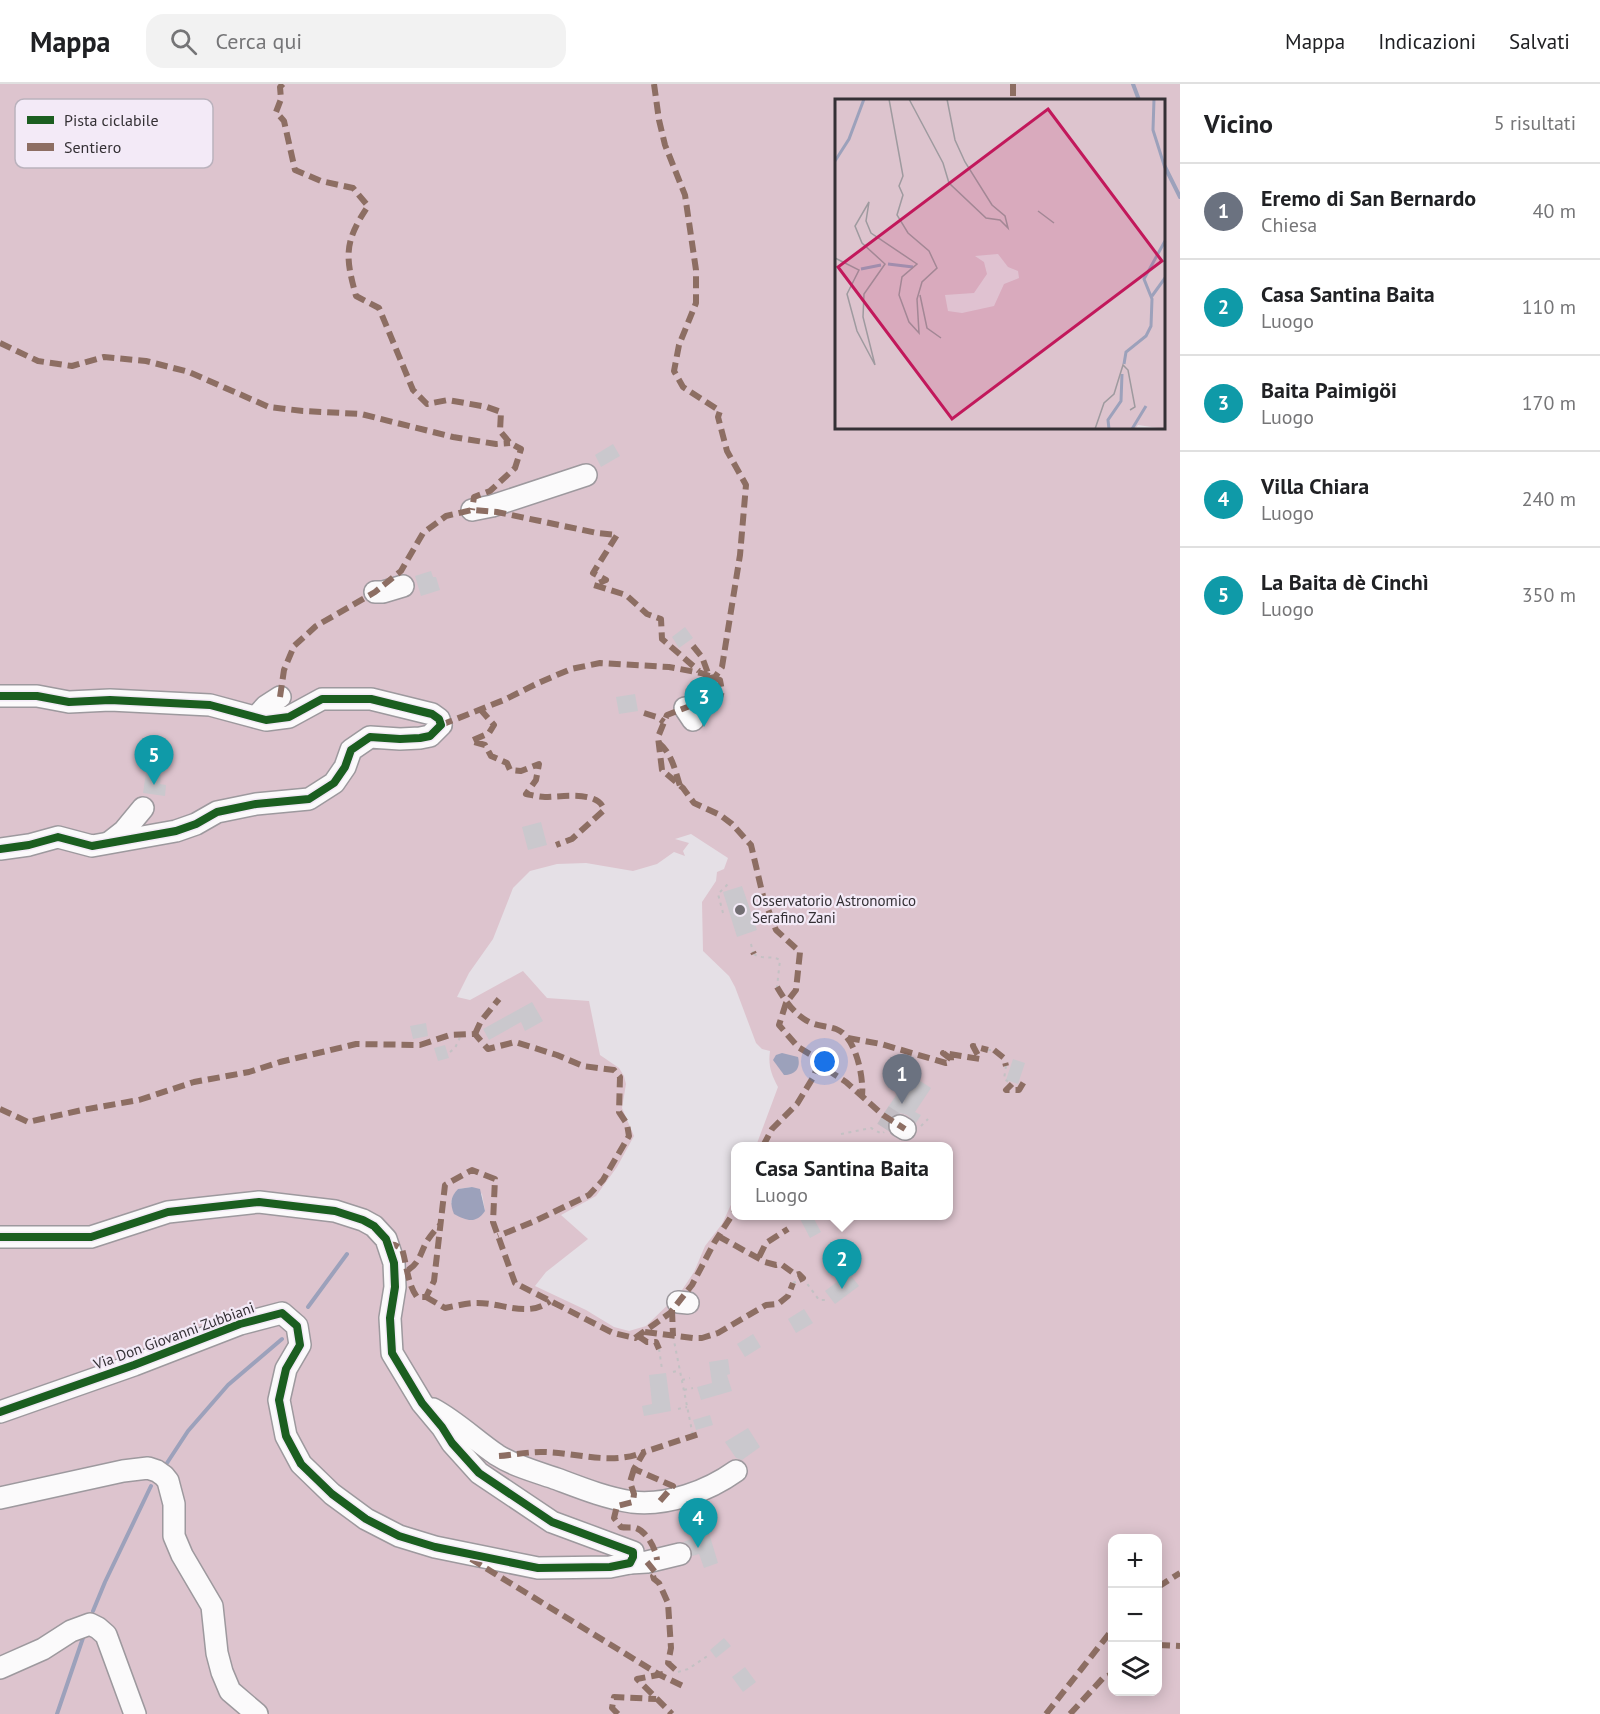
<!DOCTYPE html>
<html lang="it">
<head>
<meta charset="utf-8">
<style>
  :root { --surface:#fff; --page:#f2f2f2; --text:#202124; --muted:#757577; --line:#e0e0e0; --accent:#111827 }
  body { margin:0; font-family:"PT Sans",sans-serif; background:var(--page); color:var(--text) }
  .controls { position:absolute; right:18px; bottom:18px; display:grid; overflow:hidden; border-radius:12px; box-shadow:0 3px 15px #0003 }
  .controls button { width:54px; height:54px; display:grid; place-items:center; padding:0; border:0; border-bottom:2px solid var(--line); background:var(--surface); color:var(--text); font:30px sans-serif }
  .you { position:absolute; left:825px; top:978px; width:21px; height:21px; margin:-15px; border:4px solid #fff; border-radius:50%; background:#1a73e8; box-shadow:0 0 0 9px #1a73e833 }
  .badge { display:grid; place-items:center; width:39px; height:39px; border-radius:50%; background:var(--accent); color:#fff; font-size:20px; font-weight:700 }
  .pin { position:absolute; translate:-50% -50px; filter:drop-shadow(0 2px 3px #0008) }
  .pin::after { content:''; position:absolute; top:32px; width:21px; height:18px; background:inherit; clip-path:polygon(0 0,100% 0,50% 100%) }
  .popup { position:absolute; left:731px; top:1058px; width:222px; height:78px; box-sizing:border-box; display:grid; place-content:center; border-radius:12px; background:var(--surface); filter:drop-shadow(0 2px 4px #0005); font-size:20px; white-space:nowrap; color:var(--muted) }
  .popup b { font-size:22px; color:var(--text) }
  .popup::after { content:''; position:absolute; left:50%; top:100%; margin-left:-12px; border:12px solid transparent; border-top-color:var(--surface) }
  .list { margin:0; padding:0; list-style:none }
  h2 { display:flex; justify-content:space-between; align-items:center; height:78px; margin:0; padding:0 24px; font-size:26px }
  h2 small { font-size:20px; font-weight:400; color:var(--muted) }
  .list li { display:grid; grid-template-columns:39px 1fr auto; gap:18px; align-items:center; box-sizing:border-box; height:96px; padding:0 24px; border-top:2px solid var(--line) }
  .list b { display:block; font-size:22px; white-space:nowrap }
  .list p { margin:0; font-size:20px; white-space:nowrap; color:var(--muted) }
  .list em { font-size:20px; font-style:normal; color:var(--muted) }
  .icon { flex:none; width:33px; height:33px; fill:none; stroke:currentColor; stroke-width:2; stroke-linecap:round; stroke-linejoin:round }
  .map { position:relative; flex:none; width:1180px; height:1630px; overflow:hidden }
  header { display:flex; align-items:center; gap:36px; box-sizing:border-box; height:84px; padding:0 30px; background:var(--surface); border-bottom:2px solid var(--line) }
  header strong { font-size:28px }
  nav { display:flex; gap:33px; margin-inline-start:auto; font-size:21px }
  .search { width:420px; height:54px; background:var(--page); display:flex; align-items:center; gap:15px; box-sizing:border-box; padding:0 21px; border-radius:18px; color:var(--muted); font-size:22px }
  main { display:flex }
  aside { flex:1; background:var(--surface) }
  .map>svg:first-child { display:block }
  .green { fill:#ddc4ce; fill-rule:evenodd }
  .water { fill:#9ca1bb }
  .lines { fill:none; stroke-linecap:round; stroke-linejoin:round }
  .stream { stroke:#9ca1bb; stroke-width:4 }
  .building { fill:#cac8cd }
  .minor-tunnel { stroke:#c2bdc3; stroke-width:21; stroke-dasharray:21 10; stroke-linecap:butt }
  .minor-casing { stroke:#9d999e; stroke-width:24 }
  .path { stroke:#c3c1c3; stroke-width:2; stroke-dasharray:3 4.5; stroke-linecap:butt }
  .minor { stroke:#fbfafb; stroke-width:21 }
  .quiet { stroke:#8d6e63; stroke-width:6; stroke-dasharray:12 6; stroke-linecap:butt }
  .cycleway-casing { stroke:#f3eaf7; stroke-width:11 }
  .cycleway { stroke:#1b5e20; stroke-width:8 }
  .poi-dot { fill:#726e73; stroke:#f3eaf7; stroke-width:2 }
  .labels { text-anchor:middle; stroke-width:4.5; stroke-linejoin:round; paint-order:stroke }
  .poi-label { font-size:15px; fill:#343035; stroke:#f3eaf7; text-anchor:start }
  .street-label { font-size:15px; fill:#343035; stroke:#f3eaf7 }
  .inset-river { fill:none; stroke:#9ca1bb; stroke-width:3 }
  .inset-road { fill:none; stroke:#9e9a9f; stroke-width:1.5 }
  .view { fill:#c2185b; fill-opacity:0.15; stroke:#c2185b; stroke-width:3 }
  .inset-edge { fill:none; stroke:#343035; stroke-width:3 }
  .key { fill:#f3eaf7; stroke:#bab2bd; stroke-width:1.5 }
  .key-label { font-size:16px; fill:#343035 }
</style>
</head>
<body>
<header>
<strong>Mappa</strong>
<div class="search"><svg class="icon" aria-label="search" viewBox="0 0 24 24"><circle cx="10" cy="10" r="6"/><path d="M15 15l6 6"/></svg>Cerca qui</div>
<nav><a>Mappa</a><a>Indicazioni</a><a>Salvati</a></nav>
</header>
<main>
<div class="map">
<svg width="1180" height="1630" viewBox="0 0 1180 1630">
  <rect width="100%" height="100%" fill="#e5e0e6"/>
  <path class="green" d="M0,0h1180v1630h-1180zM837,16h327v328h-327zM691,750l37,24 -4,11 -7,3 -1,9 -14,21 1,49 26,25 6,11 21,56 6,6 8,2c-2,14 1,23 8,36l-22,59h192v70h-212l-1,-20 -13,28 -17,22 -11,26 -14,21 -34,33 -17,5 -15,-4 -28,-17 -51,-24 11,-14 42,-33 -27,-24 35,-19 21,-29 17,-31 -12,-28 4,-24 -2,-8 -5,-8 -19,-13 -11,-54 -42,-3 -24,-27 -53,29 -13,-3 12,-24 24,-34 20,-51 17,-17 27,-7 29,-1 47,8 24,-7 17,-12 11,4 -2,-5 6,-8 -14,-4zM472,1103l10,7 3,17 -34,-8 1,-5 6,-9zM1112,1454h46v154h-46z"/>
  <g class="water">
    <path d="M782,969l16,4c3,11 -3,18 -14,18l-11,-15 3,-5z"/>
    <path d="M472,1103l8,2 5,22c-9,13 -18,10 -31,3 -4,-10 -4,-17 4,-25z"/>
  </g>
  <g class="lines">
    <g class="stream">
      <polyline points="1133,0 1139,16"/>
      <polyline points="1164,81 1180,113"/>
      <polyline points="308,1223 347,1170"/>
      <polyline points="167,1379 188,1347 228,1301 282,1255"/>
      <polyline points="93,1527 105,1498 151,1402"/>
      <polyline points="57,1630 84,1551"/>
    </g>
  </g>
  <g class="building">
    <polygon points="613,360 620,372 601,383 595,371"/>
    <polygon points="431,487 433,493 436,493 440,506 421,512 415,492"/>
    <polygon points="685,543 693,554 679,564 672,553"/>
    <polygon points="635,610 638,627 619,630 616,613"/>
    <polygon points="146,689 161,691 160,700 166,701 165,712 143,709"/>
    <polygon points="541,738 547,761 528,766 522,743"/>
    <polygon points="742,802 757,846 737,853 723,808"/>
    <polygon points="532,918 543,937 525,947 521,938 489,956 483,945"/>
    <polygon points="426,939 428,952 413,955 410,942"/>
    <polygon points="445,961 449,974 438,977 434,964"/>
    <polygon points="1013,975 1025,979 1018,1000 1006,996"/>
    <polygon points="909,981 919,987 914,993 931,1004 915,1028 921,1031 916,1039 907,1031 900,1029 893,1031 888,1040 880,1035 901,1004 896,1001"/>
    <polygon points="798,1131 812,1131 821,1148 810,1154"/>
    <polygon points="849,1189 859,1202 835,1220 825,1207"/>
    <polygon points="804,1225 813,1239 796,1249 788,1235"/>
    <polygon points="753,1250 761,1263 745,1273 737,1260"/>
    <polygon points="728,1275 730,1290 727,1291 732,1307 701,1316 697,1303 712,1299 709,1278"/>
    <polygon points="666,1289 671,1327 644,1332 642,1322 652,1320 649,1291"/>
    <polygon points="710,1331 713,1341 696,1346 693,1336"/>
    <polygon points="748,1344 760,1363 742,1376 736,1374 725,1358"/>
    <polygon points="709,1449 718,1479 704,1484 699,1470 692,1472 690,1462 683,1458"/>
    <polygon points="724,1554 731,1562 716,1574 710,1566"/>
    <polygon points="745,1583 756,1598 743,1608 732,1593"/>
  </g>
  <g class="lines">
    <polyline class="minor-tunnel" points="883,1031 900,1042"/>
    <g class="minor-casing">
      <g id="minor">
        <polyline points="472,426 492,422 586,391"/>
        <polyline points="375,508 383,508 403,502"/>
        <polyline points="0,612 37,612 69,618 110,616 210,621 266,636 289,633 322,615 371,615 432,630 439,635 441,641 430,652 420,654 400,655 370,653 351,666 345,683 334,699 309,715 256,720 217,728 196,740 176,747 92,762 58,753 29,761 0,765"/>
        <polyline points="685,624 693,636"/>
        <polyline points="256,633 266,622 280,613"/>
        <polyline points="110,758 124,747 143,724"/>
        <polyline points="900,1042 905,1045"/>
        <polyline points="0,1153 91,1153 168,1128 259,1118 335,1127 363,1136 374,1142 386,1155 394,1179 395,1203 390,1234 392,1269 422,1319 442,1343 452,1359 479,1389 552,1438 633,1468 633,1473 630,1479 610,1483 538,1484 435,1463 399,1452 366,1435 332,1410 301,1380 286,1352 279,1316 286,1285 300,1261 297,1242 282,1229 240,1240 134,1281 0,1328"/>
        <polyline points="678,1218 688,1219"/>
        <path d="M433,1325c24,13 42,31 64,46 17,11 40,17 60,24 24,9 49,19 75,23 36,4 76,-11 104,-31"/>
        <polyline points="0,1414 123,1387 148,1384 157,1387 164,1392 168,1397 174,1420 174,1452 182,1471 212,1522 217,1569 222,1588 230,1607 257,1630"/>
        <polyline points="630,1479 647,1478 680,1470"/>
        <polyline points="0,1584 43,1565 71,1547 90,1540 98,1544 106,1551 135,1630"/>
      </g>
    </g>
    <g class="path">
      <polyline points="723,829 718,810 729,799"/>
      <polyline points="751,860 753,868"/>
      <path d="M754,870c8,6 18,1 26,6l-3,27"/>
      <polyline points="988,966 994,966"/>
      <polyline points="450,968 455,964 462,949"/>
      <polyline points="1006,982 1004,995 1012,1000"/>
      <polyline points="921,1042 928,1035"/>
      <polyline points="841,1050 871,1044 882,1050 884,1048"/>
      <polyline points="803,1194 819,1216 826,1216"/>
      <polyline points="793,1199 799,1196"/>
      <polyline points="673,1252 693,1352"/>
      <polyline points="659,1265 662,1285"/>
      <polyline points="673,1288 680,1286"/>
      <polyline points="682,1296 690,1294"/>
      <polyline points="684,1306 693,1304"/>
      <polyline points="678,1325 687,1323"/>
      <polyline points="678,1588 688,1585 709,1571"/>
    </g>
    <use href="#minor" class="minor"/>
    <g class="quiet">
      <path d="M283,0l-3,3 1,12 -5,13 8,9 11,49 26,11 32,7 15,18c-24,36 -23,50 -12,90l23,12 34,82 14,14 21,-4 39,7 14,5 -1,19 10,12 11,6 -6,19 -25,23 -16,6 -2,13"/>
      <polyline points="654,0 659,36 665,61 685,111 696,186 696,219 679,261 674,287 683,303 720,327 718,333 727,367 746,401 740,471 722,583 715,593 702,596 689,602 688,613 690,622"/>
      <polyline points="1013,0 1013,16"/>
      <polyline points="0,259 38,277 72,282 104,273 146,277 189,288 269,323 303,327 361,330 453,353 496,360 510,359"/>
      <polyline points="693,562 702,573 709,592"/>
      <polyline points="280,613 284,586 294,562 316,542 375,508 401,487 423,449 446,432 472,426 497,428 597,449 617,451 593,489 606,496 594,501 626,511 647,530 661,535 662,555 699,587"/>
      <path d="M480,625l14,16 -5,8 -18,8 14,4 6,11 16,7 3,7 11,1 18,-7 -3,16 -10,14c6,1 13,3 19,3 16,0 54,-7 59,13l-32,29 -16,6"/>
      <polyline points="644,629 657,633 664,638"/>
      <polyline points="441,641 504,616 538,599 571,585 600,579 669,583 701,589 720,596 722,607 719,617 690,622 667,631 658,653 662,686 683,704 694,719 720,731 732,740 751,761 763,812 776,846 800,868 796,906 786,919 779,941 798,963 813,972 818,980 846,998 883,1031 905,1045"/>
      <path d="M659,659c13,11 16,27 21,43"/>
      <polyline points="753,868 754,870"/>
      <path d="M777,903c7,12 15,24 27,32 12,8 20,6 32,10 20,7 28,49 26,67"/>
      <polyline points="475,950 481,937 499,915"/>
      <polyline points="848,954 881,960 946,979 951,978 951,975 943,969 980,975 973,962 988,966"/>
      <polyline points="994,966 1004,974 1006,982"/>
      <polyline points="1012,1000 1006,1006 1019,1006 1025,996"/>
      <polyline points="0,1025 28,1038 82,1026 139,1016 194,998 249,988 280,978 356,960 420,961 450,951 475,950 488,965 515,958 557,971 583,982 614,986 620,993 619,1028 627,1040 629,1052 603,1096 589,1111 535,1137 498,1152"/>
      <polyline points="763,1062 772,1045 797,1020 814,992 818,980"/>
      <polyline points="718,1152 765,1178 776,1181 781,1180 796,1191 799,1190 803,1194 799,1196"/>
      <path d="M387,1160l8,1 7,4c5,16 5,34 15,48h9l8,-16 11,-96 27,-15 23,9 -2,43 22,61 98,50 22,5 35,-25 22,-28 22,-42 22,-34"/>
      <polyline points="759,1173 766,1159 788,1145"/>
      <path d="M408,1186c12,-7 13,-19 19,-29 4,-6 8,-11 13,-16"/>
      <path d="M426,1213l19,11c10,-2 22,-5 32,-5 26,0 51,15 73,-2"/>
      <polyline points="672,1226 673,1252"/>
      <polyline points="645,1248 693,1254 702,1254 718,1249 766,1221 778,1220 788,1212 793,1199"/>
      <polyline points="638,1252 647,1258 656,1258 659,1265"/>
      <path d="M499,1372c14,-1 28,-4 42,-4 35,0 70,14 103,0"/>
      <path d="M634,1385l-4,13 4,12 -1,8 -16,4 -3,12 7,9c4,1 11,0 15,1 11,4 20,21 21,32"/>
      <polyline points="660,1417 673,1402 634,1385 644,1368 699,1350"/>
      <polyline points="471,1475 660,1591 685,1603"/>
      <polyline points="647,1478 656,1489 653,1492 654,1495 659,1499 668,1519 671,1564 668,1579 678,1588"/>
      <polyline points="1158,1503 1180,1489"/>
      <polyline points="1158,1561 1180,1562"/>
      <polyline points="663,1590 637,1595 672,1630"/>
      <polyline points="618,1630 612,1624 614,1613 656,1615"/>
      <polyline points="1046,1630 1112,1546"/>
      <polyline points="1070,1630 1103,1594 1112,1590"/>
    </g>
    <g class="cycleway-casing">
      <g id="cycleway">
        <polyline points="0,612 37,612 69,618 110,616 210,621 266,636 289,633 322,615 371,615 432,630 439,635 441,641 430,652 420,654 400,655 370,653 351,666 345,683 334,699 309,715 256,720 217,728 196,740 176,747 92,762 58,753 29,761 0,765"/>
        <polyline points="0,1153 91,1153 168,1128 259,1118 335,1127 363,1136 374,1142 386,1155 394,1179 395,1203 390,1234 392,1269 422,1319 442,1343 452,1359 479,1389 552,1438 633,1468 633,1473 630,1479 610,1483 538,1484 435,1463 399,1452 366,1435 332,1410 301,1380 286,1352 279,1316 286,1285 300,1261 297,1242 282,1229 240,1240 134,1281 0,1328"/>
      </g>
    </g>
    <use href="#cycleway" class="cycleway"/>
  </g>
  <circle class="poi-dot" cx="740" cy="826" r="6"/>
  <g class="labels">
    <g class="poi-label">
      <text x="752" y="822">Osservatorio Astronomico<tspan x="752" dy="17">Serafino Zani</tspan></text>
    </g>
    <g class="street-label">
      <text transform="translate(174 1252) rotate(-20)" y="5">Via Don Giovanni Zubbiani</text>
    </g>
  </g>
  <g transform="translate(835 15)">
    <rect width="330" height="330" fill="#e5e0e6"/>
    <path d="M0,0h330v330l-27,-4 -3,4h-300zM163,155l10,13 10,4 1,7 -15,6 -10,22 -32,7 -14,-2 -3,-16 29,-2 13,-19 -3,-12 -9,-6z" fill="#ddc4ce" fill-rule="evenodd"/>
    <path class="inset-river" d="M319,0l-1,31 12,38M0,62l14,-22 15,-40M53,165l25,3M26,170l20,-4M317,197l13,-18M289,265l2,-12 20,-16 5,-10 1,-27 -8,-20 21,-38M274,330l-1,-9 13,-19 1,-27M297,330l14,-23"/>
    <path class="inset-road" d="M74,0l34,64 6,20 37,35 14,2 8,8 -3,-12 -13,-11 -27,-43 -10,-22 -8,-41M203,112l16,12M0,159l24,12 -12,24 10,37 18,34M85,196l7,33 14,10M40,266l-12,-48 1,-23 21,-30 -23,-21 -7,-17 14,-24 -3,19 5,12 46,31 -15,13 -3,18 10,27 10,11 -2,-34 5,-17 15,-14 -8,-17 -21,-18 -11,-18 6,-20 -4,-9 4,-10 -14,-77M260,330l9,-26 10,-9 9,-29 5,5 7,37 -5,3"/>
    <path class="view" d="M213,10l114,152 -210,158 -114,-152z"/>
    <rect width="330" height="330" class="inset-edge"/>
  </g>
  <rect x="15" y="15" width="198" height="69" rx="9" class="key"/>
  <rect x="27" y="32" width="27" height="8" fill="#1b5e20"/>
  <rect x="27" y="59" width="27" height="8" fill="#8d6e63"/>
  <g class="key-label">
    <text x="64" y="42">Pista ciclabile</text>
    <text x="64" y="69">Sentiero</text>
  </g>
</svg>
<div class="controls">
<button>+</button>
<button>−</button>
<button><svg class="icon" aria-label="layers" viewBox="0 0 24 24"><path d="M12 4l9 5-9 5-9-5zM3 14l9 5 9-5"/></svg></button>
</div>
<div class="you"></div>
<div class="pin badge" style="left:902px;top:1020px;background:#6b7280">1</div>
<div class="pin badge" style="left:842px;top:1205px;background:#0f9aa8">2</div>
<div class="popup"><b>Casa Santina Baita</b>Luogo</div>
<div class="pin badge" style="left:704px;top:643px;background:#0f9aa8">3</div>
<div class="pin badge" style="left:698px;top:1464px;background:#0f9aa8">4</div>
<div class="pin badge" style="left:154px;top:701px;background:#0f9aa8">5</div>
</div>
<aside>
<h2>Vicino<small>5 risultati</small></h2>
<ul class="list">
<li><span class="badge" style="background:#6b7280">1</span><div><b>Eremo di San Bernardo</b><p>Chiesa</p></div><em>40 m</em></li>
<li><span class="badge" style="background:#0f9aa8">2</span><div><b>Casa Santina Baita</b><p>Luogo</p></div><em>110 m</em></li>
<li><span class="badge" style="background:#0f9aa8">3</span><div><b>Baita Paimigöi</b><p>Luogo</p></div><em>170 m</em></li>
<li><span class="badge" style="background:#0f9aa8">4</span><div><b>Villa Chiara</b><p>Luogo</p></div><em>240 m</em></li>
<li><span class="badge" style="background:#0f9aa8">5</span><div><b>La Baita dè Cinchì</b><p>Luogo</p></div><em>350 m</em></li>
</ul>
</aside>
</main>
</body>
</html>
